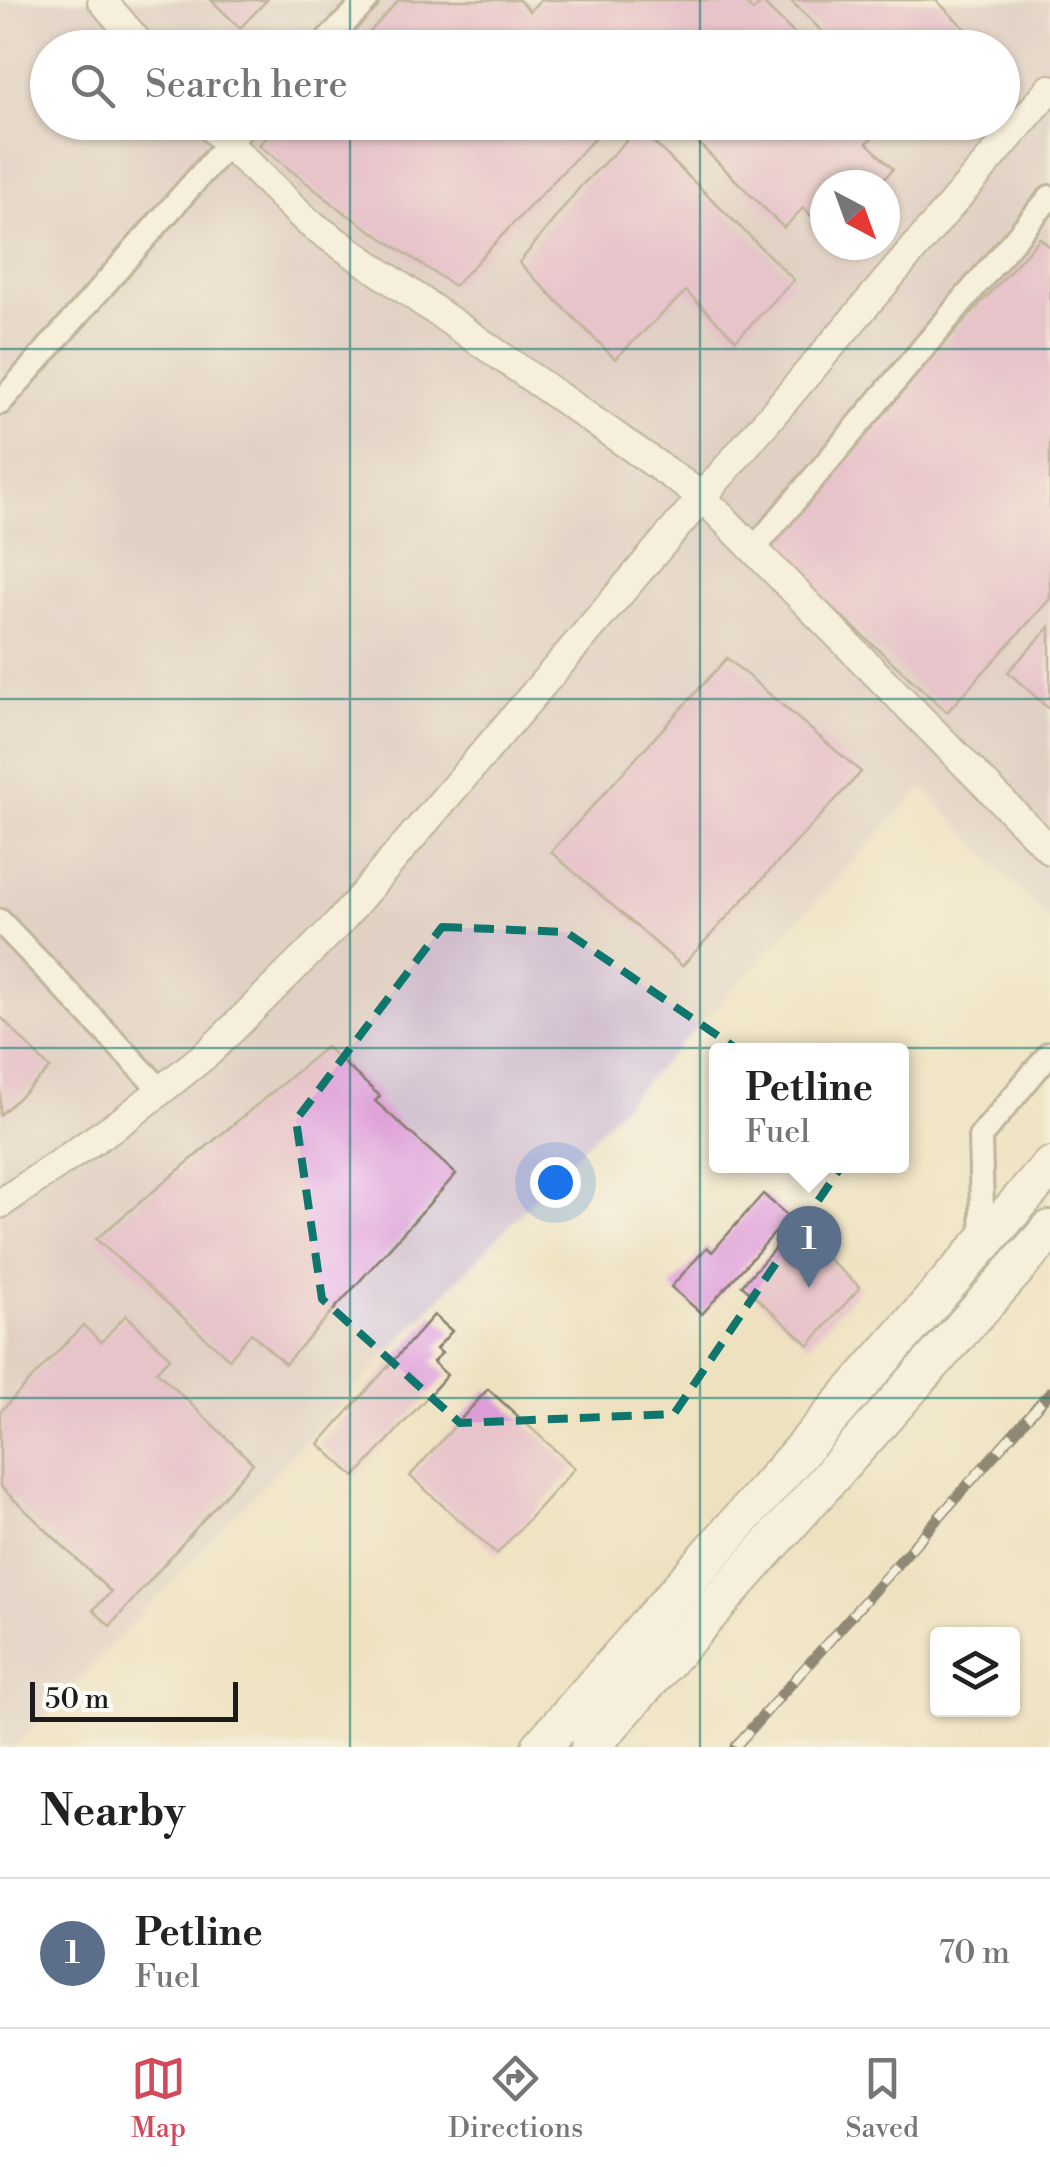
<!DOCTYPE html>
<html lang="en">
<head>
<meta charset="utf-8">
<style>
  :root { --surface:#fff; --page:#f2f2f2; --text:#222; --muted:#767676; --line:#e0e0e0; --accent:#d1495b }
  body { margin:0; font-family:"Libre Bodoni",serif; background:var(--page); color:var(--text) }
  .controls { position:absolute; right:30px; bottom:30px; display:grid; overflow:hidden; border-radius:10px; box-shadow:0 2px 8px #0004 }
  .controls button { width:90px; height:90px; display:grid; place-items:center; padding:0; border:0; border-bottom:2px solid var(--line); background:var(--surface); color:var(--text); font:50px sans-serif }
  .compass { position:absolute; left:810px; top:170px; width:90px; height:90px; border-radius:50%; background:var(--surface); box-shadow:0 2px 8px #0004; rotate:139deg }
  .scale { position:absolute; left:30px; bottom:25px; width:208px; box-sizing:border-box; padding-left:10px; border:5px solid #1c1c1c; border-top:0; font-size:28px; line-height:35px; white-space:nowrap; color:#1c1c1c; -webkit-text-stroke:8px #fdfcf7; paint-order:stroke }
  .you { position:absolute; left:555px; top:1182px; width:35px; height:35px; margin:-25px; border:8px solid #fff; border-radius:50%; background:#1a73e8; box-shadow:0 0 0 15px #1a73e833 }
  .badge { display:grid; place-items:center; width:65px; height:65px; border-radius:50%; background:var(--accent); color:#fff; font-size:32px; font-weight:700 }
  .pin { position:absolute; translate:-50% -82px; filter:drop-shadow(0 2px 5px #0008) }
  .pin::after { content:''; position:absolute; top:52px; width:35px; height:30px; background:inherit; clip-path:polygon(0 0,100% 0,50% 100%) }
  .popup { position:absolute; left:709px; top:1043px; width:200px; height:130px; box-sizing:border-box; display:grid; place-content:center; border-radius:10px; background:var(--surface); filter:drop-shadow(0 2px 8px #0005); font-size:32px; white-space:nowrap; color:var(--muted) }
  .popup b { font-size:38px; color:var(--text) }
  .popup::after { content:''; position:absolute; left:50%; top:100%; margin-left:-20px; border:20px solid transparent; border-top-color:var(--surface) }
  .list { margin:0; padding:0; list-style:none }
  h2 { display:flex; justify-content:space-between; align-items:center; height:130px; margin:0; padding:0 40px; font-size:42px }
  h2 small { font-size:32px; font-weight:400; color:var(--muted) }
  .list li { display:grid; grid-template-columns:65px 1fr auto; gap:30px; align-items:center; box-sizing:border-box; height:150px; padding:0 40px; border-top:2px solid var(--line) }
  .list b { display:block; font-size:38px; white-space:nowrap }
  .list p { margin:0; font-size:32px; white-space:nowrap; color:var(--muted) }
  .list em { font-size:32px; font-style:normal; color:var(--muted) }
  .icon { flex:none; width:55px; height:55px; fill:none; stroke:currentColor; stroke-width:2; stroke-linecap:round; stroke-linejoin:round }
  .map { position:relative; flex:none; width:1050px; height:1747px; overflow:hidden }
  .search { position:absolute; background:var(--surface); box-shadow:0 2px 8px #0004; left:30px; right:30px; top:30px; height:110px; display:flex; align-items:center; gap:25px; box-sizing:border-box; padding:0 35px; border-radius:55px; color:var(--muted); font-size:38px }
  .sheet { height:280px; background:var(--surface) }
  nav { display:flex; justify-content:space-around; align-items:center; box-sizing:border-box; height:140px; border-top:2px solid var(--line); background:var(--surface); font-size:28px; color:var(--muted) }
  nav a { display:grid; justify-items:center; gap:5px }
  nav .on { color:var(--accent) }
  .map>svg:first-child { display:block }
  .industrial { fill:#d0bdcc; fill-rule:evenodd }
  .building { fill:#de9dd7 }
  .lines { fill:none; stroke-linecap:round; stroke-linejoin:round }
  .minor-casing { stroke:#857e6e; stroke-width:28 }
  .tertiary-casing { stroke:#857e6e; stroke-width:32 }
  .trunk-casing { stroke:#857e6e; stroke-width:42 }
  .minor { stroke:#fff; stroke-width:22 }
  .tertiary { stroke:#fff; stroke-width:28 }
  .trunk { stroke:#fff; stroke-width:38 }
  .rail-casing { stroke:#1c1c1c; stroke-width:11 }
  .rail { stroke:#fdfcf7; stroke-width:8; stroke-dasharray:22; stroke-linecap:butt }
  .marked { fill:none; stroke:#0f766e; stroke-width:8; stroke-dasharray:20 12; stroke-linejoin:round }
  .grid { fill:none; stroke:#0f766e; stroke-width:2.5; stroke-opacity:0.55 }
</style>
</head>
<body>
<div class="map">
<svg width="1050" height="1747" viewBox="0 0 1050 1747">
  <rect width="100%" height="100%" fill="#fdfcf7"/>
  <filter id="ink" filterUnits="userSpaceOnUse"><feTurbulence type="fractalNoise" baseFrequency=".01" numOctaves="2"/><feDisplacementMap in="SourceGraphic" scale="20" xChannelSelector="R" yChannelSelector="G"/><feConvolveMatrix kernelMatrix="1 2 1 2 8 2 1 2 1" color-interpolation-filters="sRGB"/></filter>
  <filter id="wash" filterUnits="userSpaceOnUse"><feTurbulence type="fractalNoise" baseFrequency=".0048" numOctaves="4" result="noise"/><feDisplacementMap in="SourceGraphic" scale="40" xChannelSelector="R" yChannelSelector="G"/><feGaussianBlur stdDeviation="2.25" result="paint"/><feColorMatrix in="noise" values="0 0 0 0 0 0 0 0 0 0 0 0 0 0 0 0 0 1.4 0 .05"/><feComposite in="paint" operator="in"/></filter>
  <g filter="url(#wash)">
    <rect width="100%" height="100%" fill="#eee1c0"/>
    <path class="industrial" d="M0,0h1050v922l-127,-134 -908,959h-15zM48,48h954v74h-954zM825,185h60v60h-60z"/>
    <g id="blocks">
      <g class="building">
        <polygon points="211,0 267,0 240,28"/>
        <polygon points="399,0 519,0 530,11 540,0 743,0 753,11 762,2 809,48 355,48"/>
        <polygon points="790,0 936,0 985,48 839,48"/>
        <polygon points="282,122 610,122 454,286 342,211 259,145"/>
        <polygon points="677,122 887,122 867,143 893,169 878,185 825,185 825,229 803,208 784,228"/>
        <polygon points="639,128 794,280 736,340 686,291 615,359 519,263 580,187"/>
        <polygon points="1040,238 1050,247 1050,599 947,712 762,544"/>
        <polygon points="1050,627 1050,710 1008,672"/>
        <polygon points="727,658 861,772 682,966 551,852"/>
        <polygon points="0,1016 50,1069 0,1115"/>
        <polygon points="326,1047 380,1096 375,1101 456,1174 285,1364 251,1333 229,1359 96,1239"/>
        <polygon points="763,1194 789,1217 702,1314 671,1287 707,1247 712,1252"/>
        <polygon points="793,1228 860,1287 809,1345 742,1285"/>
        <polygon points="126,1315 170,1357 156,1371 253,1463 110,1626 93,1610 111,1592 0,1486 0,1412 83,1325 101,1342"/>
        <polygon points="434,1315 452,1331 436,1349 442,1353 433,1362 447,1375 355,1477 319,1444"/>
        <polygon points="488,1389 575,1468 497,1554 410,1476"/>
      </g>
    </g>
  </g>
  <g filter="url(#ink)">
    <use href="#blocks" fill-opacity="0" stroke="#857e6e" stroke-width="2.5"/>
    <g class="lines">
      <g class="minor-casing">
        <g id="minor">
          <polyline points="320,48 367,0"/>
          <polyline points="0,403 247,122"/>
          <polyline points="753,550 1050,197"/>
          <polyline points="0,921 161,1090"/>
          <polyline points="983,1244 980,1137 1050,1053"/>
        </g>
      </g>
      <g class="tertiary-casing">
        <g id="tertiary">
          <polyline points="102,0 143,48"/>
          <polyline points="206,122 308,222 700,495 1050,850"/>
          <polyline points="0,1204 129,1116 209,1052 337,925 1050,89"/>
        </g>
      </g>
      <g class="trunk-casing">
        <g id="trunk">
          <polyline points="541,1747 1050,1167"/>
          <polyline points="590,1747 1050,1230"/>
        </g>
      </g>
      <use href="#minor" class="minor"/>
      <use href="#tertiary" class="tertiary"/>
      <use href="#trunk" class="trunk"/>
      <g class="rail-casing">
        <polyline id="rail" points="735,1747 1050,1392"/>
      </g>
      <use href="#rail" class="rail"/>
    </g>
  </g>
  <path d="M0 0H1050V1747H0ZM442,927l124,5 177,121 100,111 -169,250 -214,9 -138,-124 -26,-179z" fill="#eee1c0" fill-opacity=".55" fill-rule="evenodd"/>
  <path class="marked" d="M442,927l124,5 177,121 100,111 -169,250 -214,9 -138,-124 -26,-179z"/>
  <path class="grid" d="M350,0v48M700,0v48M350,122v1625M700,122v1625M0,349h1050M0,699h1050M0,1048h1050M0,1398h1050"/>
</svg>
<div class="controls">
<button><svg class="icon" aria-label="layers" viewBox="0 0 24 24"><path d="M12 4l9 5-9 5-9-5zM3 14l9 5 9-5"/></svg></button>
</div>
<svg class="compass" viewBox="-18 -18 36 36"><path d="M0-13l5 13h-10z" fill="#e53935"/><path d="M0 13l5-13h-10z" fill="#767676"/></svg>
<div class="scale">50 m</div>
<div class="you"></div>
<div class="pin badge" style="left:809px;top:1288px;background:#5c6f8a">1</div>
<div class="popup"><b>Petline</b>Fuel</div>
<div class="search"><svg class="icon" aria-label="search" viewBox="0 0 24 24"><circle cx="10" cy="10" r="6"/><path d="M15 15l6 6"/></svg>Search here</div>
</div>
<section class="sheet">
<h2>Nearby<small></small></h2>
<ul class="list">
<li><span class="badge" style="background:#5c6f8a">1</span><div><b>Petline</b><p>Fuel</p></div><em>70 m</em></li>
</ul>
</section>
<nav>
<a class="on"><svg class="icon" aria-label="map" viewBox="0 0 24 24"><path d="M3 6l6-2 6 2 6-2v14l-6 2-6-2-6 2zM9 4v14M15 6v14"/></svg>Map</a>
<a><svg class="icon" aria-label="directions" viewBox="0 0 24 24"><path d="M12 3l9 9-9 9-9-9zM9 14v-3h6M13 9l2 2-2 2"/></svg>Directions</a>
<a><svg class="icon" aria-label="saved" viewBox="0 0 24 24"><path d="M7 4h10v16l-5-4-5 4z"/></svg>Saved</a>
</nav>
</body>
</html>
